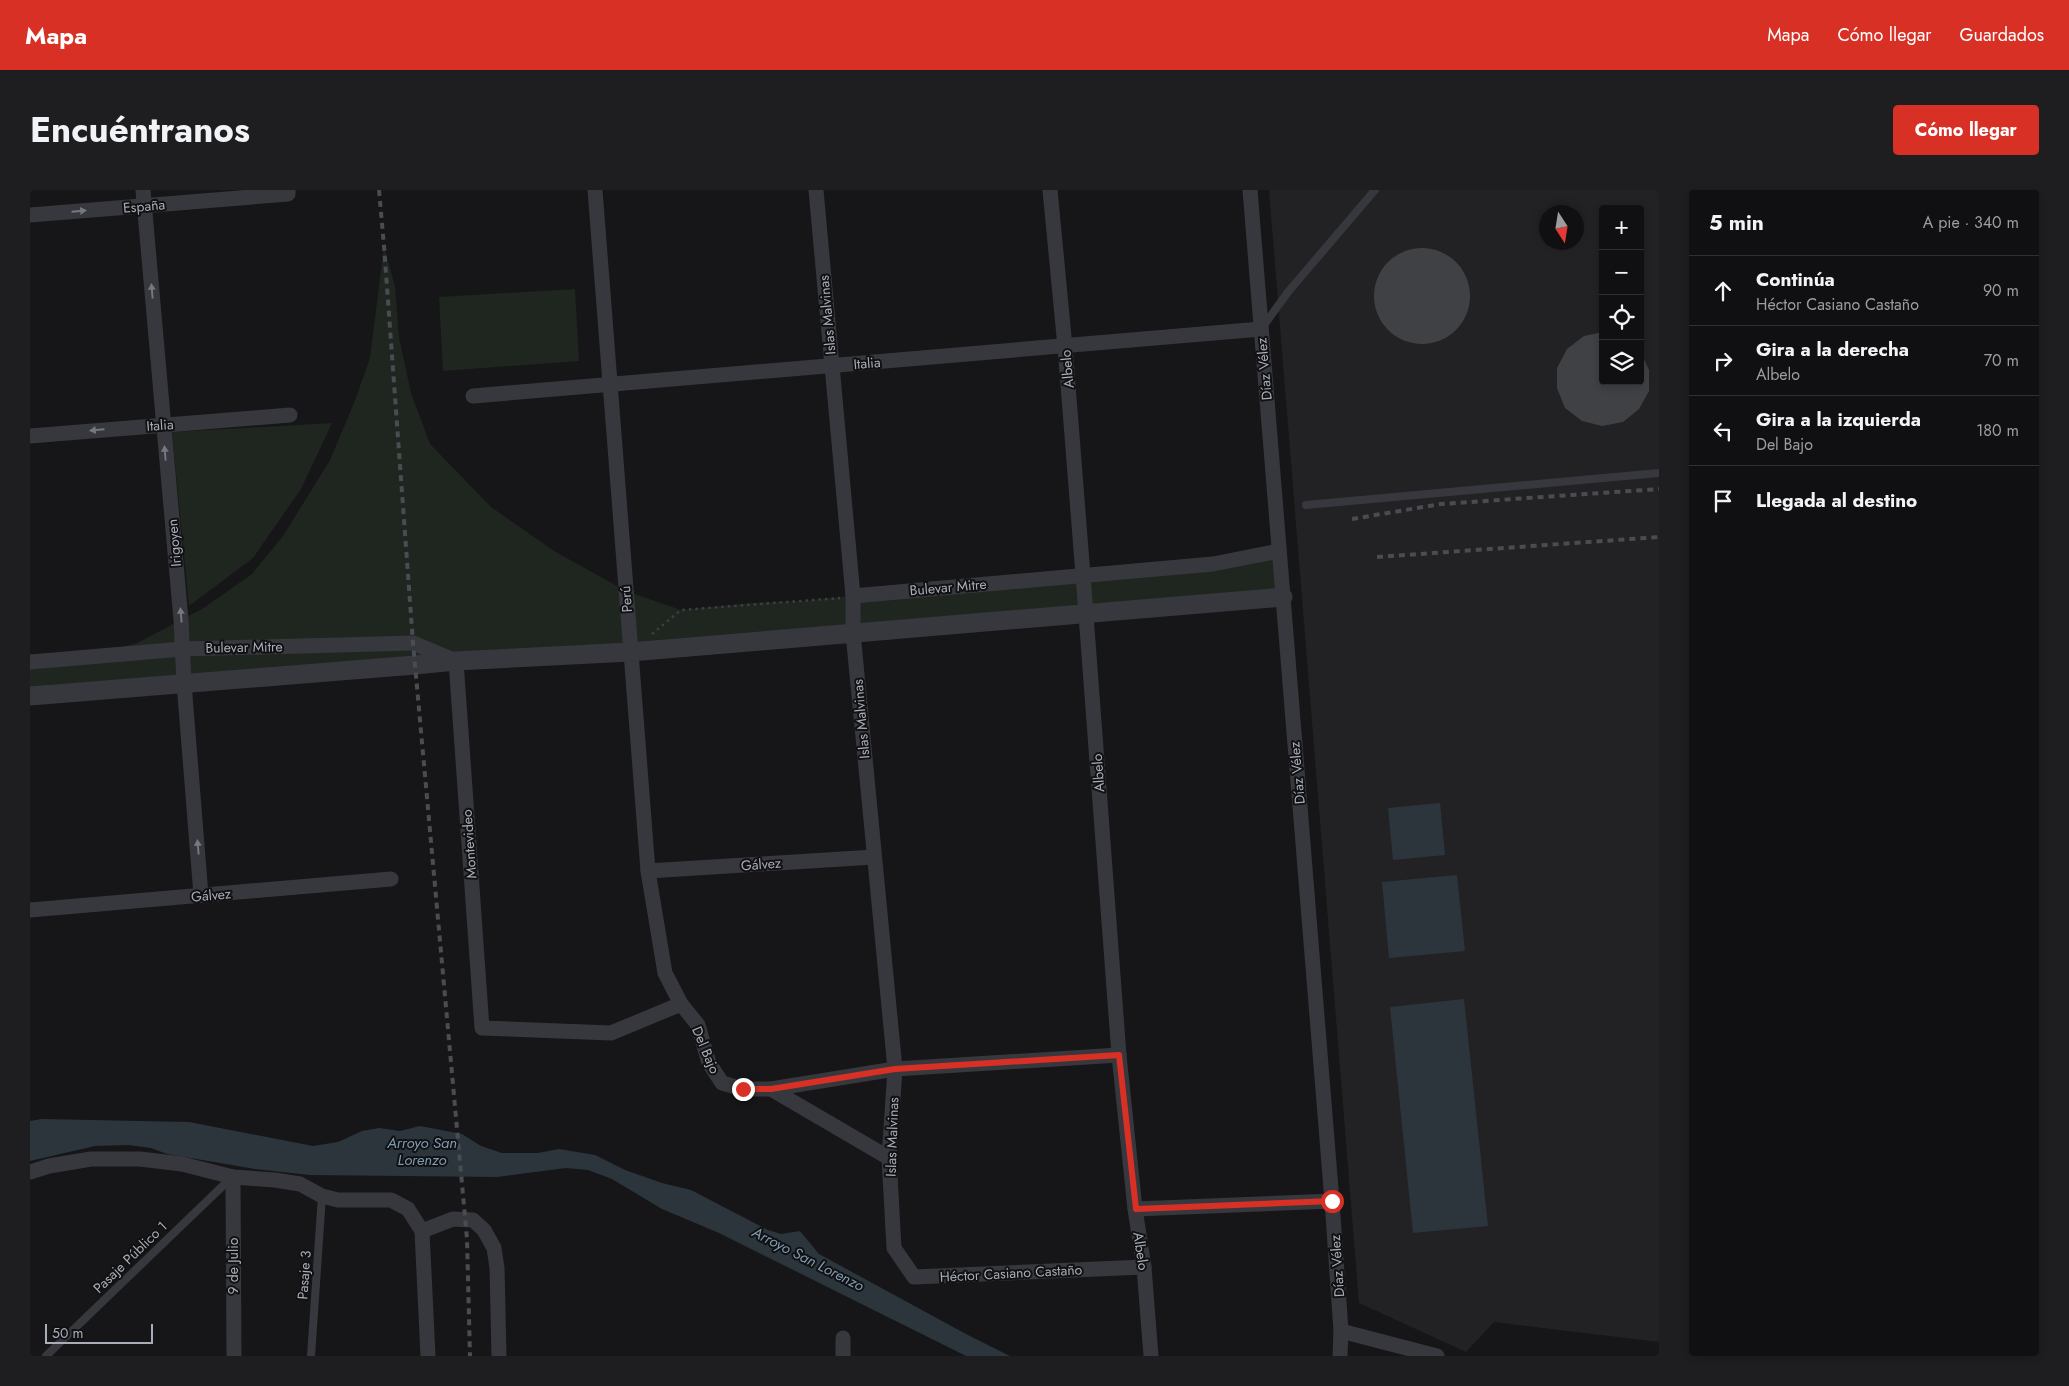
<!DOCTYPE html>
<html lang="es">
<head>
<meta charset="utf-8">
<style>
  :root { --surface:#101012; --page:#1e1e20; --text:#f1f3f6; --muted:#9c9d9f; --line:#303032; --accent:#d93025 }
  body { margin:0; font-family:Jost,sans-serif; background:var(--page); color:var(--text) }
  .controls { position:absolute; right:15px; top:15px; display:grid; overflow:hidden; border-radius:5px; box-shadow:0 2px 8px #0003 }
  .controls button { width:45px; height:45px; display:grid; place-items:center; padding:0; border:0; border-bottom:1px solid var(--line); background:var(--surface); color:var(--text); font:25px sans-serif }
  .compass { position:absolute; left:1509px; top:15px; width:45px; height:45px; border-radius:50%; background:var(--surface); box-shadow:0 2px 8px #0003; rotate:168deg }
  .scale { position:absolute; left:15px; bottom:12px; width:108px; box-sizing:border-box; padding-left:5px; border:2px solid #a8adb8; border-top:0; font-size:14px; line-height:18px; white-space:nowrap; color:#a8adb8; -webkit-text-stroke:4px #111113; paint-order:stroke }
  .stop { position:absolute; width:15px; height:15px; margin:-11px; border:4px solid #d93025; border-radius:50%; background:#fff }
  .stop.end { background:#d93025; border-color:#fff; box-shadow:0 1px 5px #0008 }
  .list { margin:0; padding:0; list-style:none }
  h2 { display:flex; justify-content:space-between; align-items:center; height:65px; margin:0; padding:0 20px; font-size:21px }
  h2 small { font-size:16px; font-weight:400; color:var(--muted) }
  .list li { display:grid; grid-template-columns:32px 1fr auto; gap:15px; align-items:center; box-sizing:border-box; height:70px; padding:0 20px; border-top:1px solid var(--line) }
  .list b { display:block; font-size:19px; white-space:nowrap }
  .list p { margin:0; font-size:16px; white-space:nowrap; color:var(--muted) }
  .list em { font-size:16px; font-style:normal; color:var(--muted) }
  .icon { flex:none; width:28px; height:28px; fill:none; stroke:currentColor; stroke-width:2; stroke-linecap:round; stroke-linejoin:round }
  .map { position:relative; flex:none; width:1629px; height:1166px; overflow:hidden; border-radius:5px }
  header { display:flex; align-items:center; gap:30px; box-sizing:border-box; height:70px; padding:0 25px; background:var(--accent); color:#fff }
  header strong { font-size:24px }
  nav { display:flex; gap:28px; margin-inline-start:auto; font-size:18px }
  .intro { display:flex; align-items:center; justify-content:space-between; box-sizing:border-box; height:120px; padding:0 30px }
  h1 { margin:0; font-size:35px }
  .button { padding:12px 22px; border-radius:5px; background:var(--accent); color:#fff; font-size:18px; font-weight:700 }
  main { display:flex; gap:30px; padding:0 30px }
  aside { flex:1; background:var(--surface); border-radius:5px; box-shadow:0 2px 8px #0003 }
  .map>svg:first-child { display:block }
  .built { fill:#222225; fill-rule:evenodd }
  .green { fill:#1e261f }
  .water { fill:#2c353c }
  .building { fill:#404145 }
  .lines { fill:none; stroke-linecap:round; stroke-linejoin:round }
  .path { stroke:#3d3f44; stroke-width:2.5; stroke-dasharray:2.5 4; stroke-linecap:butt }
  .service { stroke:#37383d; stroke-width:8 }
  .minor { stroke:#37383d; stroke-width:15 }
  .tertiary { stroke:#37383d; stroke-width:19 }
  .rail { stroke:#4a4c52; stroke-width:4; stroke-dasharray:6 5; stroke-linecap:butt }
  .oneway { fill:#757881 }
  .route { stroke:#d93025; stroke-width:6 }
  .labels { text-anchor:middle; stroke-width:4; stroke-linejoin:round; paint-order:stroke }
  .street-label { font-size:14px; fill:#a8adb8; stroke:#111113 }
  .water-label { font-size:15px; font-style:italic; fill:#7f9bb3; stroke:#111113 }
</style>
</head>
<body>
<header>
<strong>Mapa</strong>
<nav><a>Mapa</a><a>Cómo llegar</a><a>Guardados</a></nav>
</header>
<div class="intro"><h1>Encuéntranos</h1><a class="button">Cómo llegar</a></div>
<main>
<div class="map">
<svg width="1629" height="1166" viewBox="0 0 1629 1166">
  <rect width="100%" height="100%" fill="#161618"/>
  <path class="built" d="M1239,0h390v1152l-165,-20 -28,30 -107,-49zM1573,19h37v172h-37zM1516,22h30v30h-30z"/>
  <g class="green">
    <polygon points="354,56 365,97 369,147 381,203 400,254 461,317 524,361 596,401 651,420 722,413 774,411 1249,361 1253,407 0,506 0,472 62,466 107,453 172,419 222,384 253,346 300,270 324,213 340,168"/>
    <polygon points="545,99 549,171 413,181 409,107"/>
    <polygon points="302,233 271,299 223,368 159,416 142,242"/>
  </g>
  <g class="water">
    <polygon points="1410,613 1415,665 1363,670 1358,618"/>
    <polygon points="1427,685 1435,761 1359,768 1352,692"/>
    <polygon points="1434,809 1458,1036 1383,1043 1360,817"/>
    <polygon points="12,929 159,932 283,956 308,952 332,941 349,938 370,941 390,936 432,944 451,956 472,963 508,963 529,959 565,965 595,980 632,993 661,1000 738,1040 751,1044 770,1041 789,1064 936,1144 980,1166 936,1166 689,1043 632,1019 582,989 558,980 536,978 467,987 280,985 225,979 137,964 121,958 98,955 65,956 0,971 0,931"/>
  </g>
  <g class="building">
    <circle cx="1392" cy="106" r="48"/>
    <polygon points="1573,142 1573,191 1610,191 1610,160 1619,180 1619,201 1609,219 1593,232 1572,236 1552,231 1535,218 1527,198 1527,178 1537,159 1554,146"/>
  </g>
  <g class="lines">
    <polyline class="path" points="622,444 651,420 810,408"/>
    <g class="service">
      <polyline points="1232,138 1258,102 1345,0"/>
      <polyline points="1276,315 1629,283"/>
      <polyline points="16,1166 202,987"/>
      <polyline points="281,1166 292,1006"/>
    </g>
    <g class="minor">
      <polyline points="113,0 151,430 154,493 171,705"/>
      <polyline points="565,0 618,681 635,783 651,814"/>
      <polyline points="786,0 823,406 823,443 865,879 859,968 864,1058 884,1087 1114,1077"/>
      <polyline points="1020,0 1035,157 1053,385 1089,865 1105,1019 1114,1077 1121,1166"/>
      <polyline points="1220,0 1302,1011 1311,1141 1310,1166"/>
      <polyline points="0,25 258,4 258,0"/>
      <polyline points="443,206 1231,139"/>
      <polyline points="0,246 260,225"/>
      <polyline points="823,406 1183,374 1249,361"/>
      <polyline points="0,472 152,459 383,453 426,471 452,838 581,843 651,814 668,835 679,873 692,893 713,899 741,899 865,879 1089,865"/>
      <polyline points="618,681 844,667"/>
      <polyline points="0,720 361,689"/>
      <polyline points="741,899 859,968"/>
      <polyline points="0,982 19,976 61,969 110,969 152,974 203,987 245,990 270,994 292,1006 308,1010 361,1010 378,1019 392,1041 398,1166"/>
      <polyline points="203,987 204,1166"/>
      <polyline points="1105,1019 1302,1011"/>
      <polyline points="392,1041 423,1029 443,1030 454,1040 464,1058 467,1078 469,1166"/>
      <polyline points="1311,1141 1407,1166"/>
      <polyline points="813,1148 813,1166"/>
    </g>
    <polyline class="tertiary" points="0,506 385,475 426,471 600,462 1253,407"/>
    <g class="rail">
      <polyline points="349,0 354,56 383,453 437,1049 440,1166"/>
      <polyline points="1322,329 1411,314 1629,299"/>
      <polyline points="1347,367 1629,347"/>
    </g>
  </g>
  <defs><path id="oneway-solid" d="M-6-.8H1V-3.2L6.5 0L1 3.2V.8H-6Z" transform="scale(1.25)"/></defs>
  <g class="oneway">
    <use href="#oneway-solid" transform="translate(49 21) rotate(-5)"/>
    <use href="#oneway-solid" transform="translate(122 101) rotate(-95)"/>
    <use href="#oneway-solid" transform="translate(67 240) rotate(175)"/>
    <use href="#oneway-solid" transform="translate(135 263) rotate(-95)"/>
    <use href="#oneway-solid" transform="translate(151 425) rotate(-95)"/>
    <use href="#oneway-solid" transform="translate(168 657) rotate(-95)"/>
  </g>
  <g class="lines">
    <polyline class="route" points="713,899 741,899 865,879 1089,865 1106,1019 1302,1011"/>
  </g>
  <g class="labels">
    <g class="street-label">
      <text transform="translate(114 16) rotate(-5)" y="5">España</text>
      <text transform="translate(797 125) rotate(-95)" y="5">Islas Malvinas</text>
      <text transform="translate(837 173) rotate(-5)" y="5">Italia</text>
      <text transform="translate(1037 179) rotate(-95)" y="5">Albelo</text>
      <text transform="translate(1234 179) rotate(-95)" y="5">Díaz Vélez</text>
      <text transform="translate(130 235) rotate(-4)" y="5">Italia</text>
      <text transform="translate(144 353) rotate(-95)" y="5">Irigoyen</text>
      <text transform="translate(918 397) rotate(-5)" y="5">Bulevar Mitre</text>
      <text transform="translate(596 409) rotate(-94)" y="5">Perú</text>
      <text transform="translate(214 457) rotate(-1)" y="5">Bulevar Mitre</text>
      <text transform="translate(831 529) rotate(-95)" y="5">Islas Malvinas</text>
      <text transform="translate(1068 583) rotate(-94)" y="5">Albelo</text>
      <text transform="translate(1267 583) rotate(-95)" y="5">Díaz Vélez</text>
      <text transform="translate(439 654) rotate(-94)" y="5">Montevideo</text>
      <text transform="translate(731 674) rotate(-4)" y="5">Gálvez</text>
      <text transform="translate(181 705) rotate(-5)" y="5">Gálvez</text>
      <text transform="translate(676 860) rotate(67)" y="5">Del Bajo</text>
      <text transform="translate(862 947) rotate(-88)" y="5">Islas Malvinas</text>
      <text transform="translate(1111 1061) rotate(82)" y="5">Albelo</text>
      <text transform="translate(100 1067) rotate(-44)" y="5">Pasaje Público 1</text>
      <text transform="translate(203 1076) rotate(-90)" y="5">9 de Julio</text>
      <text transform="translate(1307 1076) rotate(-94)" y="5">Díaz Vélez</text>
      <text transform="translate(981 1083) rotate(-3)" y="5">Héctor Casiano Castaño</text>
      <text transform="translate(274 1085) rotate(-86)" y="5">Pasaje 3</text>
    </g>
    <g class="water-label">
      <text x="392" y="958">Arroyo San<tspan x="392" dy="17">Lorenzo</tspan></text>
      <text transform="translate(778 1069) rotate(27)" y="5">Arroyo San Lorenzo</text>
    </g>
  </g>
</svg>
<div class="controls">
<button>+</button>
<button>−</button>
<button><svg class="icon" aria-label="locate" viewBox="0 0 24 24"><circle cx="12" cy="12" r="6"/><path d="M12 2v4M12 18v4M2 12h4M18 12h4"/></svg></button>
<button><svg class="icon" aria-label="layers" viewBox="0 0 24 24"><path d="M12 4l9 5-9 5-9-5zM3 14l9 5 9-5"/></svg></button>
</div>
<svg class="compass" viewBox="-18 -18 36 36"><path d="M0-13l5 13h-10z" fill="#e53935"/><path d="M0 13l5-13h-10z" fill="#9c9d9f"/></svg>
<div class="scale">50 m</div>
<div class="stop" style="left:1302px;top:1011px"></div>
<div class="stop end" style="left:713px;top:899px"></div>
</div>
<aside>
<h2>5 min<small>A pie · 340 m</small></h2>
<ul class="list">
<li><svg class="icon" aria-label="ahead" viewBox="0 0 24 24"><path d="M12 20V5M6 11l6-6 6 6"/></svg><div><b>Continúa</b><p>Héctor Casiano Castaño</p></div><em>90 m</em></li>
<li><svg class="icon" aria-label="right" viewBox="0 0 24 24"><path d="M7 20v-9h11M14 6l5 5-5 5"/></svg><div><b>Gira a la derecha</b><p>Albelo</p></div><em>70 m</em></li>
<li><svg class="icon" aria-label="left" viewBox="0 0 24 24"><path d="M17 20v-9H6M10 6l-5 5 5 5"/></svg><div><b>Gira a la izquierda</b><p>Del Bajo</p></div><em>180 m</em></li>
<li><svg class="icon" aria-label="arrive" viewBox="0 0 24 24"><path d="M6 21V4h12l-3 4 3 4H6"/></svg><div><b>Llegada al destino</b></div></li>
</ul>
</aside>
</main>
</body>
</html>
